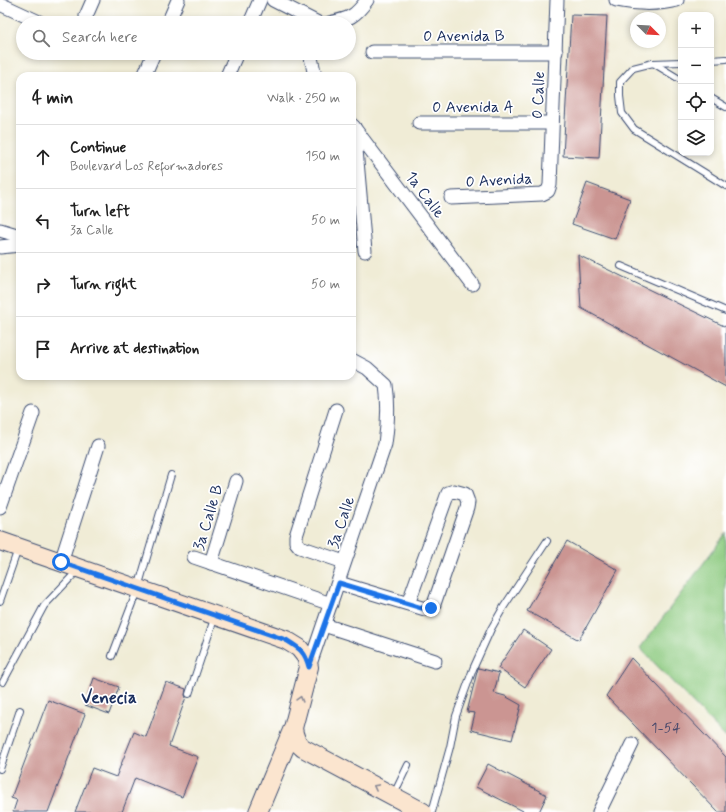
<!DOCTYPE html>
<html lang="en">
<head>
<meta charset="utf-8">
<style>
  :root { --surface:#fff; --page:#f6f6f6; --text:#222; --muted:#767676; --line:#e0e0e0 }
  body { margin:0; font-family:Mynerve,sans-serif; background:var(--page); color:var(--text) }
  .controls { position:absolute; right:12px; top:12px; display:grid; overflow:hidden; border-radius:8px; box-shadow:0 2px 6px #0003 }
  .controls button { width:36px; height:36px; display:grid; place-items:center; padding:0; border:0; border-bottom:1px solid var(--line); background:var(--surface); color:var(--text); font:20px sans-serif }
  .compass { position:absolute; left:630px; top:12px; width:36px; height:36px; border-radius:50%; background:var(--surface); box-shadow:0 2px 6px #0003; rotate:114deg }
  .stop { position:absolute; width:12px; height:12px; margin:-9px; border:3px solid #1a73e8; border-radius:50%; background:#fff }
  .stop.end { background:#1a73e8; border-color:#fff; box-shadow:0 1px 4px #0008 }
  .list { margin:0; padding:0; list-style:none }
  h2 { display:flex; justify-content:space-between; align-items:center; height:52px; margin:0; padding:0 16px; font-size:17px }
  h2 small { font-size:13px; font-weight:400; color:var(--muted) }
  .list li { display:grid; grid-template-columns:26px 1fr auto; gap:12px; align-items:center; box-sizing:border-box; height:64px; padding:0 16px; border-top:1px solid var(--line) }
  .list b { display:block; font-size:15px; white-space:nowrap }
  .list p { margin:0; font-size:13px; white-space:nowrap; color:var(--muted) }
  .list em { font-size:13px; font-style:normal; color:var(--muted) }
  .icon { flex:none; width:22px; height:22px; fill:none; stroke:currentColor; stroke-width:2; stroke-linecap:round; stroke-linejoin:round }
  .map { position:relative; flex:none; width:726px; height:812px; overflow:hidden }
  .search { position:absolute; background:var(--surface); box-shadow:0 2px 6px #0003; left:16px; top:16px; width:340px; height:44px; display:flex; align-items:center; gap:10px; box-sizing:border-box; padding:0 14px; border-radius:22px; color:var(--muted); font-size:15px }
  .panel { position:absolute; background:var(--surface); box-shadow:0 2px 6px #0003; left:16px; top:72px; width:340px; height:308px; border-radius:12px }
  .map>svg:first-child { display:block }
  .green { fill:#8dca80; stroke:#547c6f }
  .building { fill:#cb9592 }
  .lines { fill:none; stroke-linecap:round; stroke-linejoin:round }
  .service-casing { stroke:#3b4b70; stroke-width:8 }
  .minor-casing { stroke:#3b4b70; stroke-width:15 }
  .secondary-casing { stroke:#3b4b70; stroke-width:20 }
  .service { stroke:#fff; stroke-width:6 }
  .minor { stroke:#fff; stroke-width:13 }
  .secondary { stroke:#fbe5cf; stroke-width:18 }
  .oneway { stroke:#8b8a96 }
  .route { stroke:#1a73e8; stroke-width:5 }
  .labels { text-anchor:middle; stroke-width:3.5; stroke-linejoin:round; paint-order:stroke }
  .number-label { font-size:14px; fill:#47486b }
  .street-label { font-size:16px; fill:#1b2f5e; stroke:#fff }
  .neighbourhood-label { font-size:17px; font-weight:bold; fill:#1b2f5e; stroke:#fff }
</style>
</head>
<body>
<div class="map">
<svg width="726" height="812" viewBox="0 0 726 812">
  <rect width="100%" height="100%" fill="#fff"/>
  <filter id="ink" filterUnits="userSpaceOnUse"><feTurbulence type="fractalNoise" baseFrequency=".025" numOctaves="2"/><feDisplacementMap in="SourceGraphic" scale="8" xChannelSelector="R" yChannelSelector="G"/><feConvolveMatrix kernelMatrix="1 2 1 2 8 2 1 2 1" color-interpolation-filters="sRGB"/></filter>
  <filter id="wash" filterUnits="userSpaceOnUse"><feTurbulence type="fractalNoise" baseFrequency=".012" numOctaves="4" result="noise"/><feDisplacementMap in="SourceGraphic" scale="16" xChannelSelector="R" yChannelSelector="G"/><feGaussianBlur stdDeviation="0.9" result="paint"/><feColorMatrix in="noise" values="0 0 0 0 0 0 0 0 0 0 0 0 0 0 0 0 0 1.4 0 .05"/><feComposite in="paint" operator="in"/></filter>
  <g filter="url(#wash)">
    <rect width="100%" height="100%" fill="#f0ecd6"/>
    <polygon class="green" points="726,533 726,738 640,648"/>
    <g id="blocks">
      <g class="building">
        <polygon points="571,15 607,16 599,158 563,156"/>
        <polygon points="587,183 630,199 615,239 572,224"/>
        <polygon points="578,255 726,327 726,387 581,308"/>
        <polygon points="567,541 618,570 579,640 527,611"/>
        <polygon points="523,630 551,649 525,687 498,668"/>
        <polygon points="631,658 726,757 726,812 718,812 606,696"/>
        <polygon points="478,668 499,673 494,693 505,696 521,705 512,740 471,730 475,713 467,712"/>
        <polygon points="94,678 119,687 109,714 85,705"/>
        <polygon points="166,682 186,689 185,695 186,697 169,746 198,757 182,797 135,778 122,812 75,812 92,768 116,777 134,732 146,737"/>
        <polygon points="48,700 85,714 48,812 13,812 17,800 11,798"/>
        <polygon points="488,764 547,795 539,812 525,812 476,787"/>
      </g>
    </g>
  </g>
  <g filter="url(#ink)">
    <use href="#blocks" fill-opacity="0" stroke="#3b4b70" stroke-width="1"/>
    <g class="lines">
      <g class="service-casing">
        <g id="service">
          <polyline points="711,60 726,59"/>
          <polyline points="653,63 681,62"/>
          <polyline points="681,80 653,63 633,68 620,82 620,96 622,113 634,129 726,186"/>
          <polyline points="711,98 726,107"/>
          <polyline points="621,266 726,311"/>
          <polyline points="0,601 18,549"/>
          <polyline points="112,656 138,588 171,475"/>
          <polyline points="3,682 44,606 78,570"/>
          <polyline points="189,694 215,616"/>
          <polyline points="0,769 20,710"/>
          <polyline points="394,794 408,765"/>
          <polyline points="432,812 450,747 456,716 473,669 491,629 503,608 547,541"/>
        </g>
      </g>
      <g class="minor-casing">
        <g id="minor">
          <polyline points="273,0 318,23"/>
          <path d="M616,0c20,4 41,5 61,0"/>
          <polyline points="0,4 41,23"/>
          <polyline points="86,16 93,0"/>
          <polyline points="168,23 178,0"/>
          <polyline points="250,23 260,0"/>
          <path d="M329,23c20,-4 26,-6 38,-23"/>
          <polyline points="372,52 556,52"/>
          <polyline points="310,53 315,76"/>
          <polyline points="144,76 154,53"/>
          <polyline points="227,76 237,53"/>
          <polyline points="419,123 552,123"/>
          <polyline points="352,125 472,284"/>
          <polyline points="354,127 365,251"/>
          <polyline points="451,198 542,194 548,191 550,185 557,0"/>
          <polyline points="0,230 20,236"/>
          <polyline points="0,247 20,245"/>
          <polyline points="336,410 296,536 296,542 300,547 344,562"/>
          <polyline points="0,507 33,413"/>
          <polyline points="194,557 331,604"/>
          <polyline points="61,562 98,446"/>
          <polyline points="211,563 236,481"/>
          <polyline points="339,583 425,609 431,608 434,604 467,508 468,502 465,494 454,491 448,493 408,604"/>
          <polyline points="324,625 435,661"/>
          <path d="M309,667l76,-223c3,-21 4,-38 1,-59l-19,-17 -15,-8"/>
          <polyline points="599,812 632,744"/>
        </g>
      </g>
      <g class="secondary-casing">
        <g id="secondary">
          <path d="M0,541l286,99 13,8 7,9 3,10 -16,61c1,8 3,15 10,20l120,64"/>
          <polyline points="258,812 293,728"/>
        </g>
      </g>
      <use href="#service" class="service"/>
      <use href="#minor" class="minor"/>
      <use href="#secondary" class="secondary"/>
    </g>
    <defs><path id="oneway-chevron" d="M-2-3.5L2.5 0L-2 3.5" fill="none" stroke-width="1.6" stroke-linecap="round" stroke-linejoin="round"/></defs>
    <g class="oneway">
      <use href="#oneway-chevron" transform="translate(300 699) rotate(-74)"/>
      <use href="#oneway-chevron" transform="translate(376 787) rotate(-152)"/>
    </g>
  </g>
  <g class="lines" filter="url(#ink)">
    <path class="route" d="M61,562l225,78c13,8 19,11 23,27l30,-84 86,26 6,-1"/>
  </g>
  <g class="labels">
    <g class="number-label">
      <text x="666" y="732">1-54</text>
    </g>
    <g class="street-label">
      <text x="464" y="41">0 Avenida B</text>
      <text transform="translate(537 95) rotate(-87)" y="6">0 Calle</text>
      <text x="473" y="112">0 Avenida A</text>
      <text transform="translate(499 179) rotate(-3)" y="6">0 Avenida</text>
      <text transform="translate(426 194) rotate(53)" y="6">1a Calle</text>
      <text transform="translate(207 517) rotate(-73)" y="6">3a Calle B</text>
      <text transform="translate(340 522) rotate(-71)" y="6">3a Calle</text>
    </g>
    <g class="neighbourhood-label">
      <text x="109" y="703">Venecia</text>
    </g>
  </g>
</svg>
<div class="controls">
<button>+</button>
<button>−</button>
<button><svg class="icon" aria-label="locate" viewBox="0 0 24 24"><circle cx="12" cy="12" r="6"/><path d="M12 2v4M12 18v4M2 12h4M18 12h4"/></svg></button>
<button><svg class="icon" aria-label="layers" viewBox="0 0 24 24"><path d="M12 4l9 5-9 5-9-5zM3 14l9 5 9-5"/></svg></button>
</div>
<svg class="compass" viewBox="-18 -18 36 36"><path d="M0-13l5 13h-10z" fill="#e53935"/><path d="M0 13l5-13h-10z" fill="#767676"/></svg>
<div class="stop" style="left:61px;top:562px"></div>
<div class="stop end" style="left:431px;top:608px"></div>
<div class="search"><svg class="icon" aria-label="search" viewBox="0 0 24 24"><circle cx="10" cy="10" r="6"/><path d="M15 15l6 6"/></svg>Search here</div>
<section class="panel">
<h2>4 min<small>Walk · 250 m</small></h2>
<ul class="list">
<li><svg class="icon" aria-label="ahead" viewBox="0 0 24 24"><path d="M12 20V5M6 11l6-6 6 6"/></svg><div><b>Continue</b><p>Boulevard Los Reformadores</p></div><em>150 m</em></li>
<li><svg class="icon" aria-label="left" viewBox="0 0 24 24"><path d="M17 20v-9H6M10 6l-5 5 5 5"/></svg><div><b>Turn left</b><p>3a Calle</p></div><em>50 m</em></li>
<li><svg class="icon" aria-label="right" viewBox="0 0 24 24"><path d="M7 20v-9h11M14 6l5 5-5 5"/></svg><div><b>Turn right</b></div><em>50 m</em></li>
<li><svg class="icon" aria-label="arrive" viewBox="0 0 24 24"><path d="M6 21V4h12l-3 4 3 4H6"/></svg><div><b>Arrive at destination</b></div></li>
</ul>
</section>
</div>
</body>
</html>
